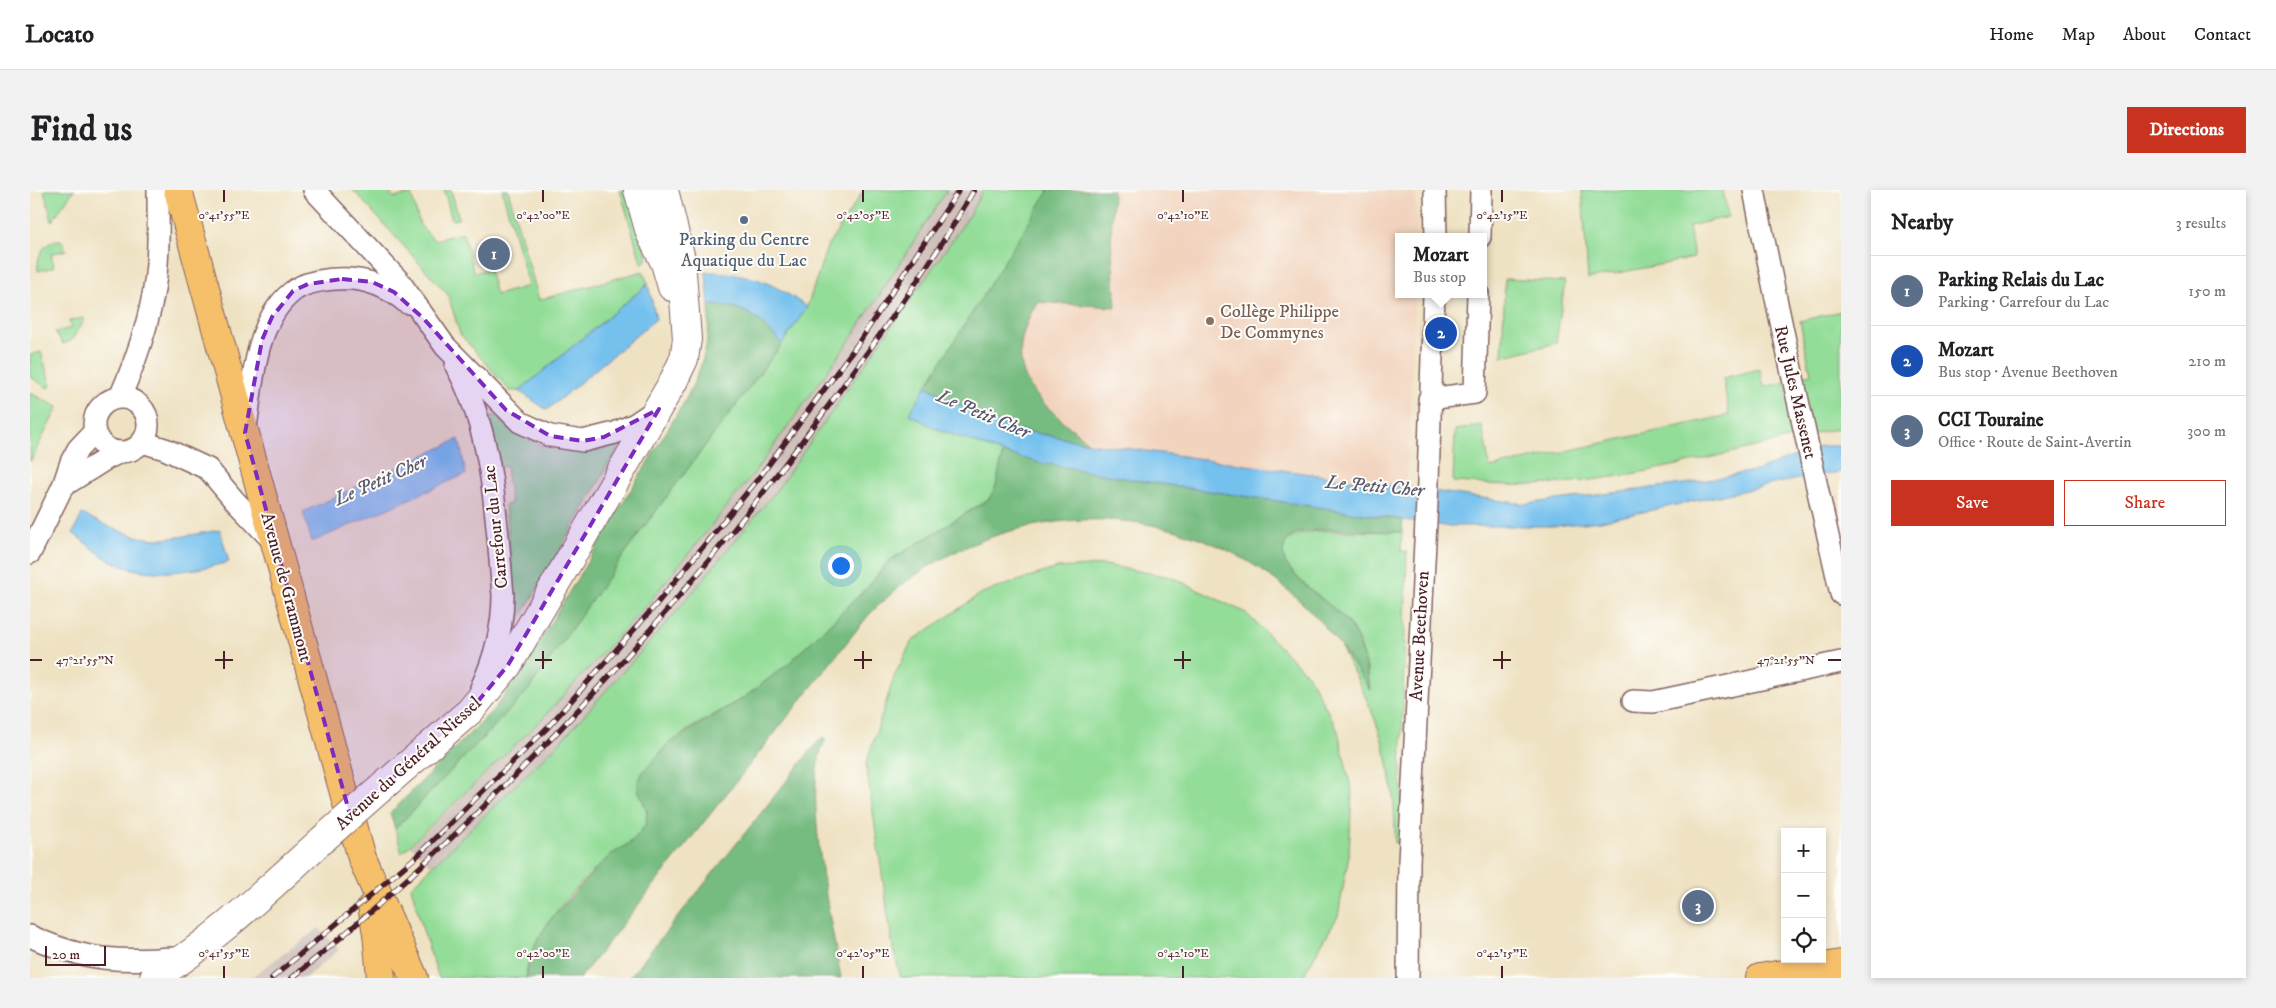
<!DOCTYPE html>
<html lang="en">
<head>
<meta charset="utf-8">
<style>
  :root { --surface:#fff; --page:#f2f2f2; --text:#202124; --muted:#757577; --line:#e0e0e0; --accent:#c8321e }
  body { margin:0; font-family:"IM FELL DW Pica",serif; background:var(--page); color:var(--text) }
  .controls { position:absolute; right:15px; bottom:15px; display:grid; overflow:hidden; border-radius:0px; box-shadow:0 2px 8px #0003 }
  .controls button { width:45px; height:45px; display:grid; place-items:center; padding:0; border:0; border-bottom:1px solid var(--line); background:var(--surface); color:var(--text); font:25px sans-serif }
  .scale { position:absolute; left:15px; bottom:12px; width:61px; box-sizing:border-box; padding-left:5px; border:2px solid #4a1f2b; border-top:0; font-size:14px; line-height:18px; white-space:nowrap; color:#4a1f2b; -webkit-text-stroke:4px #fdfcf7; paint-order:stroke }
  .you { position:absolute; left:810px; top:375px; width:18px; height:18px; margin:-12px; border:4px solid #fff; border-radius:50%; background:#1a73e8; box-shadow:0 0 0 8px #1a73e833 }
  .badge { display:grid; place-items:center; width:32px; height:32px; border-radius:50%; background:var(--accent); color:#fff; font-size:16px; font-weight:700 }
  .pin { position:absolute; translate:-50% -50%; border:2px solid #fff; box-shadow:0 1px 5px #0006 }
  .popup { position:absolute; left:1365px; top:43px; width:92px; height:65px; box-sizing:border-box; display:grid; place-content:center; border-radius:0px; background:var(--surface); filter:drop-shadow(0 1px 4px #0005); font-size:16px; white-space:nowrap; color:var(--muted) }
  .popup b { font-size:19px; color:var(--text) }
  .popup::after { content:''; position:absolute; left:50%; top:100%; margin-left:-10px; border:10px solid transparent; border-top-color:var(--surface) }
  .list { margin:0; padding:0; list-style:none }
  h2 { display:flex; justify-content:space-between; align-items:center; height:65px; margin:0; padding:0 20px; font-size:21px }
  h2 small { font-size:16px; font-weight:400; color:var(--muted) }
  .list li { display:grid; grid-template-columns:32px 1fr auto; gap:15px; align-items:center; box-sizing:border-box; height:70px; padding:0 20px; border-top:1px solid var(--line) }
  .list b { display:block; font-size:19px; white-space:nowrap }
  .list p { margin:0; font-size:16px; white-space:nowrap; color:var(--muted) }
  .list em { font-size:16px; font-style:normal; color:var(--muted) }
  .actions { display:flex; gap:10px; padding:15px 20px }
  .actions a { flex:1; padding:11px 0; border:1px solid var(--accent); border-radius:0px; text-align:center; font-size:18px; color:var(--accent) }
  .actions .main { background:var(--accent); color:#fff }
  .icon { flex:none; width:28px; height:28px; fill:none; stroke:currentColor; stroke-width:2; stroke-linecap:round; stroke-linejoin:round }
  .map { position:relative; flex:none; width:1811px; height:788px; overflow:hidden; border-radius:0px }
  header { display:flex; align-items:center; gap:30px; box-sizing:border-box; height:70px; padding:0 25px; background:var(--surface); border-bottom:1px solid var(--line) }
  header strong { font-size:24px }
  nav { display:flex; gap:28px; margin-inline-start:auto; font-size:18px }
  .intro { display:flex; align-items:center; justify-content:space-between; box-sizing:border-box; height:120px; padding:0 30px }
  h1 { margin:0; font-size:35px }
  .button { padding:12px 22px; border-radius:0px; background:var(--accent); color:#fff; font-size:18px; font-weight:700 }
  main { display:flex; gap:30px; padding:0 30px }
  aside { flex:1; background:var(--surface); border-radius:0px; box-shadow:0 2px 8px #0003 }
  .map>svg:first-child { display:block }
  .built { fill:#f2d4be }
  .industrial { fill:#cfc0ba }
  .green { fill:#93dd98; stroke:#6e7e62 }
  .forest { fill:#76bc80; stroke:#606e56 }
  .water { fill:#74c1ee; stroke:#5f708c }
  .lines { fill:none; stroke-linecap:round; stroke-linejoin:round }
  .minor-casing { stroke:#846360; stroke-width:24 }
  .tertiary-casing { stroke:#846360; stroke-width:30 }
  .primary-casing { stroke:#846360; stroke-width:30 }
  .minor { stroke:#fff; stroke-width:21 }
  .tertiary { stroke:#fff; stroke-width:28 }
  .primary { stroke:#f6c06b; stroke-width:28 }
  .rail-casing { stroke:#4a1f2b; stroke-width:5.5 }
  .rail { stroke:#fdfcf7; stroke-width:4; stroke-dasharray:11; stroke-linecap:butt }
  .tertiary-bridge-casing { stroke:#846360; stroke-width:30; stroke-linecap:butt }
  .tertiary-bridge { stroke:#fff; stroke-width:28 }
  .marked { fill:#7b2cbf; fill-opacity:0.2; stroke:#7b2cbf; stroke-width:4; stroke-dasharray:10 6; stroke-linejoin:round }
  .ticks { fill:none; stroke:#4a1f2b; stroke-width:2 }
  .service-dot { fill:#5c6f8a; stroke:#fdfcf7; stroke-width:2 }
  .education-dot { fill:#8d6e63; stroke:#fdfcf7; stroke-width:2 }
  .labels { text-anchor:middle; stroke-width:4; stroke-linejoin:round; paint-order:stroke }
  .service-label { font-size:18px; fill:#4e5e75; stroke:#fdfcf7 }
  .education-label { font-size:18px; fill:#785e54; stroke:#fdfcf7; text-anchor:start }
  .street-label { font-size:18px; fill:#4a1f2b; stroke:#fdfcf7 }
  .water-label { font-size:19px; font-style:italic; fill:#59586f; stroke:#fdfcf7 }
  .ticks-label { font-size:12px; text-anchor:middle; fill:#4a1f2b; stroke:#fdfcf7; stroke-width:4; stroke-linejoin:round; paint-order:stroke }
</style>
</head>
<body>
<header>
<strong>Locato</strong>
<nav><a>Home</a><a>Map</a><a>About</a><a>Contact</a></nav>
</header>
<div class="intro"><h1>Find us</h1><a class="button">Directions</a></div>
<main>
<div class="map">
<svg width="1811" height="788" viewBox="0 0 1811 788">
  <rect width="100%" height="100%" fill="#fdfcf7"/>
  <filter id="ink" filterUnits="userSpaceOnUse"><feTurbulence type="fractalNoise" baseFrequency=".02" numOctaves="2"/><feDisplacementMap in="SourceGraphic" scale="10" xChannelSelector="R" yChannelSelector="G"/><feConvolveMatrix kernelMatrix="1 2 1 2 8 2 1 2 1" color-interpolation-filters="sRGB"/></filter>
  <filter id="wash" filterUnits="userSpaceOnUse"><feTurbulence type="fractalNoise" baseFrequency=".0096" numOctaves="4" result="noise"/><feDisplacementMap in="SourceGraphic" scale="20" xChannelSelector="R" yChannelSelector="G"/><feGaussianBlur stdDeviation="1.12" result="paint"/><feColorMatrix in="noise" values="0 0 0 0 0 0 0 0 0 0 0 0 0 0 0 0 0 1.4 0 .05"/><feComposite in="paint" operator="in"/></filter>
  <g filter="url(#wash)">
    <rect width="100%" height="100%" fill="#efe2c3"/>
    <g class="built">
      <polygon points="1056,0 1385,0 1388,47 1368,47 1368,104 1385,104 1377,291 1366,297 1059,253 979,238 960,154"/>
      <polygon points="1811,304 1811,345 1803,307"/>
    </g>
    <g class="industrial">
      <polygon points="917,0 953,0 937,29 746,301 641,428 530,552 403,678 381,656 511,530 619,412 724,283 820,150"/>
      <polygon points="289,738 309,760 275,788 220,788"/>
    </g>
    <g class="green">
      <polygon points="14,0 44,0 22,31"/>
      <polygon points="323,0 357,0 364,8 381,4 390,35 404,50 433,43 444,83 459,79 466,105 499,96 472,0 478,0 509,110 613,81 618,94 489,201 480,201 430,144 418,105"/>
      <polygon points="414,0 421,0 429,29 422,30"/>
      <polygon points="590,0 596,0 616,62 617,68 612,75"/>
      <polygon points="834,0 917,0 820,150 724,283 619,412 511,530 372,663 365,639 496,503 613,338 752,154 777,117 797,57"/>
      <path d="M953,0h66l-36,61 -78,177 68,25 -7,33 -7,13 -102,63 -18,24 -81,78 -42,32 -60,35 -48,58c4,10 13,26 7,36 -8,15 -24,23 -37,33 -29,25 -82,79 -82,120h-87l-15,-44 -13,-47 149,-145 111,-124 105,-127 191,-272z"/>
      <polygon points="1552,0 1693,0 1698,27 1659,36 1664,68 1558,89"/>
      <path d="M27,50l5,1 4,9 -15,4 3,13 -16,4c-1,-16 4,-26 19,-31z"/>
      <polygon points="1475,89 1535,92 1526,153 1472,167"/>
      <polygon points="1811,121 1811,238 1776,245 1766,188 1781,184 1770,131"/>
      <polygon points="54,128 54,131 41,151 33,154 25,142 41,138 39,131"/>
      <polygon points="11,162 21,196 18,198 0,187 0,165"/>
      <path d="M1730,179l4,18 22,-5 10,55c-88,21 -179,46 -270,48 -24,1 -49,-2 -73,-3l2,-52 27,-5 8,43 239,-53 -6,-37z"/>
      <polygon points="0,203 28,217 0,272"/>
      <path d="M461,226h5c27,25 59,40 98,35 8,0 18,-7 25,-4l-108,187 2,-51 -8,-78 6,-1 -5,-38 -6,1 -10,-47z"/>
      <path d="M1290,341l82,1 -1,19 6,1 -6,223 2,43 -1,24 -7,1c1,-83 -18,-128 -56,-199l31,45c-2,-22 -8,-47 -22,-66 -18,-24 -121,-82 -28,-92z"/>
      <polygon points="1075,375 1141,387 1216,423 1279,486 1308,541 1322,602 1319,664 1308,726 1272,788 871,788 863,759 836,574 864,487 882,451 952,403 1027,378"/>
    </g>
    <g class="forest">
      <path d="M1019,0h64l-2,48 5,69 -79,-5c-41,72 1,98 52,141l-80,-15 -56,-26 -27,-16z"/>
      <path d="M679,115c36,-1 51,14 73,39l-139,184 -117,165 -131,136 -5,-16 104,-104 22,-29 170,-281c17,-33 24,-57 23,-94z"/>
      <path d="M973,263l132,27 268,40 -1,12c-26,0 -84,-7 -106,2 -13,5 -16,20 -9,31 15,24 44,36 61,58 15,19 18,44 22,68 -30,-52 -69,-97 -121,-129 -122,-74 -286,-48 -382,55l-287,361h-54l4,-22 8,-18 13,-19 46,-51 15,-14 21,-13 13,-17 1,-12 -9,-23v-8l5,-9 26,-29 77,-47 42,-32 81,-78 18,-23 102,-64 7,-13z"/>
      <path d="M791,548h3l1,3c-25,46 7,184 16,237h-212z"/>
    </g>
    <g class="water">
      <path d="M676,82c43,0 66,10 101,35l-25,37c-22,-25 -37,-40 -73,-39z"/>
      <polygon points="618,94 626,129 517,220 489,201"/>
      <polygon points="896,196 923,212 979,238 1059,253 1495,314 1661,293 1729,280 1791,256 1811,256 1811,282 1772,288 1571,331 1525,336 1415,336 1105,290 1007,272 973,263 905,238 879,224"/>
      <polygon points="429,249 436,284 282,352 273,322"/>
      <path d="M52,324c24,11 50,25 77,25 20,-1 41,-6 61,-9l9,32c-35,9 -79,17 -114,1 -15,-7 -29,-20 -42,-30z"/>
    </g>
  </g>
  <g filter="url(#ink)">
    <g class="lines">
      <g class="minor-casing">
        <g id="minor">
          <polyline points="284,0 369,91 415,156 490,232 520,246 553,251 585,243 605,234 626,220"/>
          <polyline points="1405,0 1406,47"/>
          <path d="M1724,0c26,135 57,270 87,404"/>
          <polyline points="1450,47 1451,0"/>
          <path d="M426,176c38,69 40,152 47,229 0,33 -8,63 -22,93"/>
          <path d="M90,207c18,-41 34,-88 37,-133 2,-25 1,-50 1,-74"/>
          <circle cx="91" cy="235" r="27"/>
          <polyline points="1399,209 1445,203 1448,104"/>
          <path d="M216,237c7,-44 8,-104 46,-135 12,-10 30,-12 44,-13 27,-2 50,6 71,24"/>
          <polyline points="112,252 135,259 178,279 204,310 244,352"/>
          <polyline points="33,296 76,269 90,262"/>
          <polyline points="0,363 33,296 41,272 48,259 64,242"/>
          <polyline points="1603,511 1623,512 1811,472"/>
          <path d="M0,746c61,28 93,25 158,21"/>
          <polyline points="1378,788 1379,672 1398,292 1404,104"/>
        </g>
      </g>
      <g class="tertiary-casing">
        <g id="tertiary">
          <polyline points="608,0 620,43 635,73 642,97"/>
          <polyline points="351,598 440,521 478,475 643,192 654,169 657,149 651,69 634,0"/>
          <path d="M124,788c62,-38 114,-89 168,-138"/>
        </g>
      </g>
      <g class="primary-casing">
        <g id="primary">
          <polyline points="148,0 332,668 384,788"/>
          <polyline points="342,716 347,743 351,788"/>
          <polyline points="1730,788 1811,774"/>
        </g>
      </g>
      <use href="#minor" class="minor"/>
      <use href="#tertiary" class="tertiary"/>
      <use href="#primary" class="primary"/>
      <g class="rail-casing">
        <g id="rail">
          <polyline points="242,788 387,666 518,537 624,417 728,289 827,155 929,0"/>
          <path d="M262,788c202,-164 378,-356 532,-566 52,-71 106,-145 150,-222"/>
        </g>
      </g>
      <use href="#rail" class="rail"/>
      <g class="tertiary-bridge-casing">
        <polyline id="tertiary-bridge" points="292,650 351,598"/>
      </g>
      <use href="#tertiary-bridge" class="tertiary-bridge"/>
    </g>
  </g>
  <path class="marked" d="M312,89l30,3 22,10 29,26 83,92 44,26 33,5 21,-4 55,-28 -151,256 -38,46 -120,104 -105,-382 17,-93 10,-23 21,-26 15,-7z"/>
  <path class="ticks" d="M194,0v12M513,0v12M833,0v12M1153,0v12M1472,0v12M194,461v18M513,461v18M833,461v18M1153,461v18M1472,461v18M0,470h12M185,470h18M505,470h17M824,470h18M1144,470h17M1463,470h18M1798,470h13M194,776v12M513,776v12M833,776v12M1153,776v12M1472,776v12"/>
  <circle class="service-dot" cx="714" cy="30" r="5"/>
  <circle class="education-dot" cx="1180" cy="131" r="5"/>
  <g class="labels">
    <g class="service-label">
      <text x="714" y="55">Parking du Centre<tspan x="714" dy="21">Aquatique du Lac</tspan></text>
    </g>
    <g class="education-label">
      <text x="1190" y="127">Collège Philippe<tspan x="1190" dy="21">De Commynes</tspan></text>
    </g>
    <g class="street-label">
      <text transform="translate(1766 202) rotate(77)" y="6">Rue Jules Massenet</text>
      <text transform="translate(465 337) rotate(-96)" y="6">Carrefour du Lac</text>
      <text transform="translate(257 397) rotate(75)" y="6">Avenue de Grammont</text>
      <text transform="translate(1389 446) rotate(-87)" y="6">Avenue Beethoven</text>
      <text transform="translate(378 573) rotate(-42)" y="6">Avenue du Général Niessel</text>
    </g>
    <g class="water-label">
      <text transform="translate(954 223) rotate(23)" y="7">Le Petit Cher</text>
      <text transform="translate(350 289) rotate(-24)" y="7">Le Petit Cher</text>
      <text transform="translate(1345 295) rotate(5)" y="7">Le Petit Cher</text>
    </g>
  </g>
  <g class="ticks-label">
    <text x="194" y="29">0°41'55"E</text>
    <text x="513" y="29">0°42'00"E</text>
    <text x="833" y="29">0°42'05"E</text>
    <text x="1153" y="29">0°42'10"E</text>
    <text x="1472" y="29">0°42'15"E</text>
    <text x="55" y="474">47°21'55"N</text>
    <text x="1756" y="474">47°21'55"N</text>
    <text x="194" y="767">0°41'55"E</text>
    <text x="513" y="767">0°42'00"E</text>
    <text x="833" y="767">0°42'05"E</text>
    <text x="1153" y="767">0°42'10"E</text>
    <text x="1472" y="767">0°42'15"E</text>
  </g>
</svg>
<div class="controls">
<button>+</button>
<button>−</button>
<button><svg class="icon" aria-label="locate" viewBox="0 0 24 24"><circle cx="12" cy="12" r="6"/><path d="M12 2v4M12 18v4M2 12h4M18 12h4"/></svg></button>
</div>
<div class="scale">20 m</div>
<div class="you"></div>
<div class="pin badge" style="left:464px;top:64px;background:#5c6f8a">1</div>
<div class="pin badge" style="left:1411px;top:143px;background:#1a4fb4">2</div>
<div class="popup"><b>Mozart</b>Bus stop</div>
<div class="pin badge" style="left:1668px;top:716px;background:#5c6f8a">3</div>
</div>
<aside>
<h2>Nearby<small>3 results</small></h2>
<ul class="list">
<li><span class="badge" style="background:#5c6f8a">1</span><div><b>Parking Relais du Lac</b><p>Parking · Carrefour du Lac</p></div><em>150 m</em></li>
<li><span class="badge" style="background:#1a4fb4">2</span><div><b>Mozart</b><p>Bus stop · Avenue Beethoven</p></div><em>210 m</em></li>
<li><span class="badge" style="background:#5c6f8a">3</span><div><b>CCI Touraine</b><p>Office · Route de Saint-Avertin</p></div><em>300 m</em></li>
</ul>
<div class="actions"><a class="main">Save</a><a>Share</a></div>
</aside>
</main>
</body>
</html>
